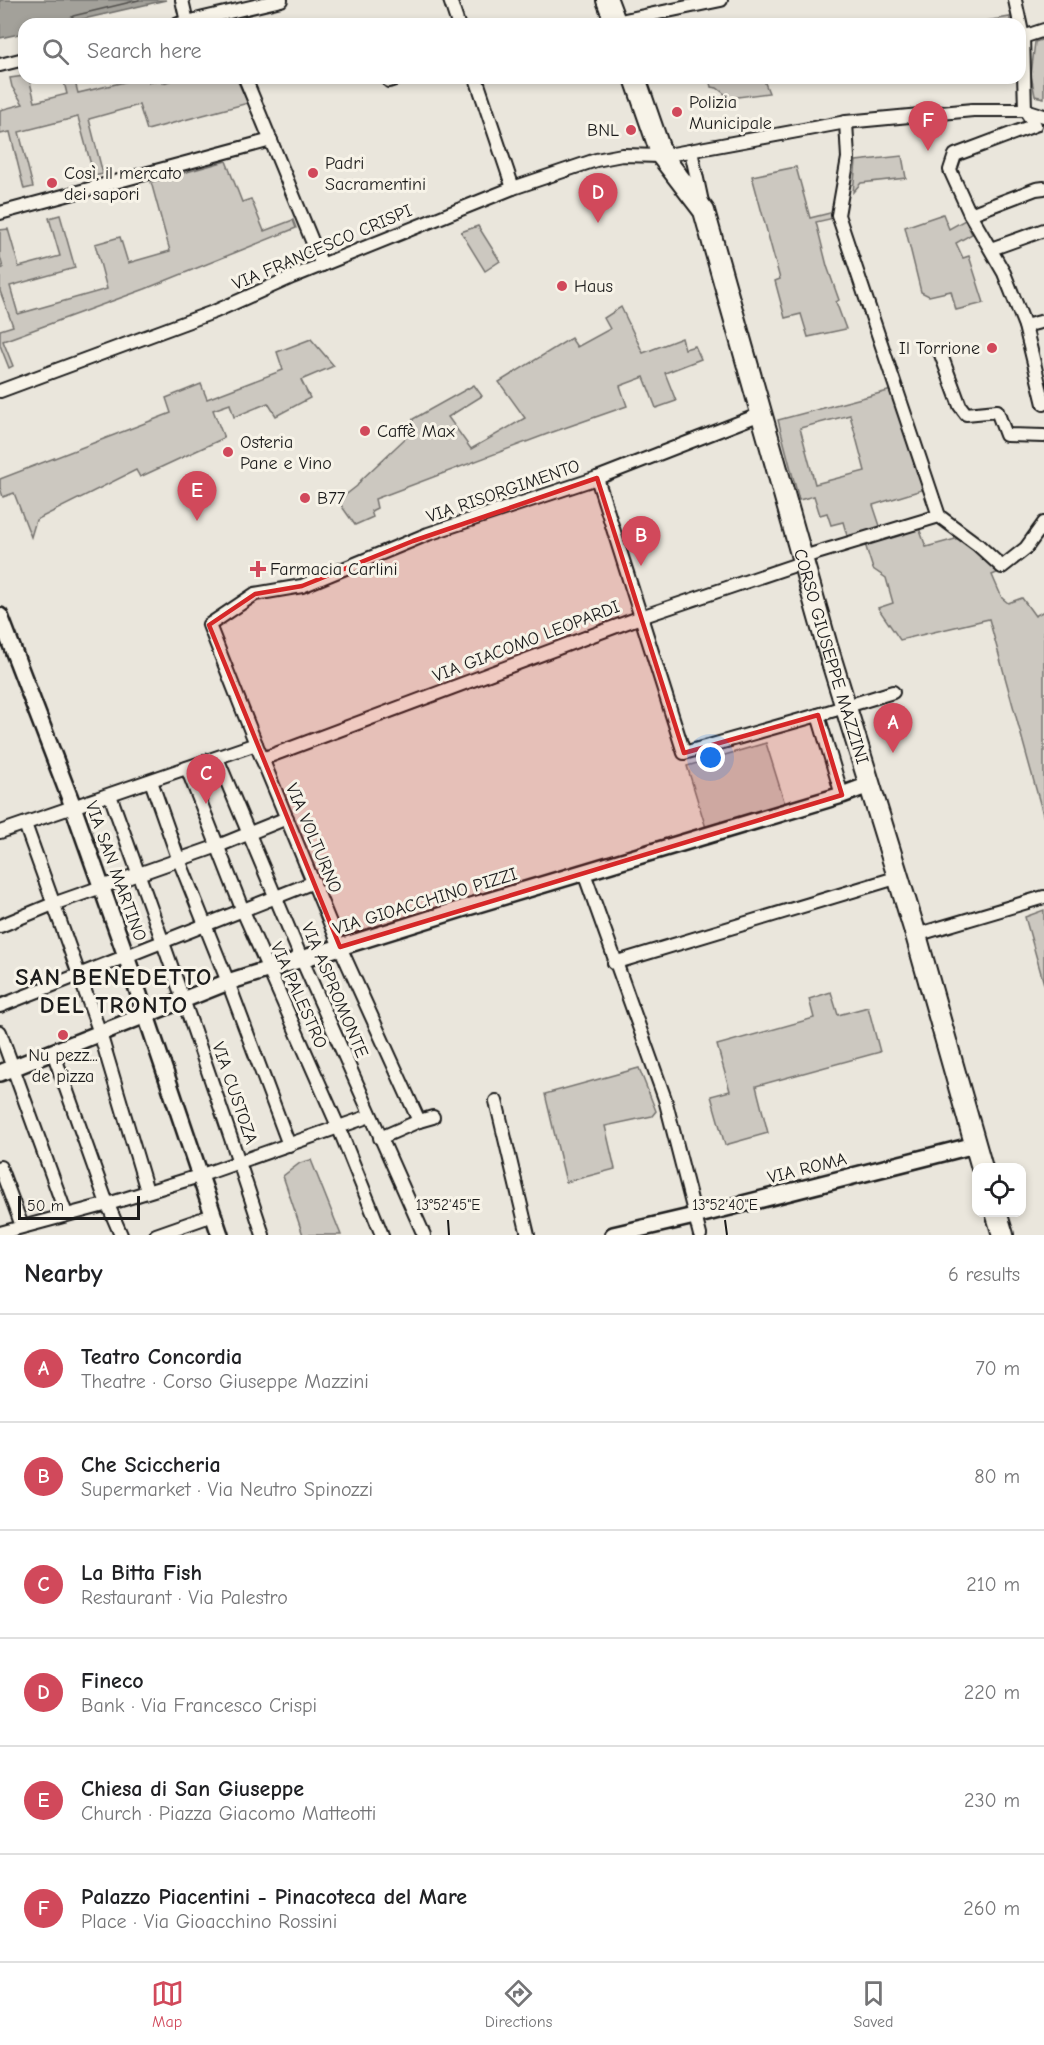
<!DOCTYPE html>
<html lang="en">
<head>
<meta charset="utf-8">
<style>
  :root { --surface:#fff; --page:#f2f2f2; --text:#202124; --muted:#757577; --line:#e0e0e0; --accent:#d1495b }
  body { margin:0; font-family:"Comic Neue",sans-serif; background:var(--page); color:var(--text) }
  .controls { position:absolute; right:18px; bottom:18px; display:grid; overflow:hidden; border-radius:12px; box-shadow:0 3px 9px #0003 }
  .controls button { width:54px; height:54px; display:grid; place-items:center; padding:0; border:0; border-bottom:2px solid var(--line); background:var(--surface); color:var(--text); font:30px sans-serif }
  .scale { position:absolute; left:18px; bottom:15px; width:122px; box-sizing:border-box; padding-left:6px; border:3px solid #1c1c1c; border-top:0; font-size:16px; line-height:21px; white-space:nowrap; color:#1c1c1c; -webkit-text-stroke:4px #f7f3e8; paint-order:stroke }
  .you { position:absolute; left:711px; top:758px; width:21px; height:21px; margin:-15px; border:4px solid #fff; border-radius:50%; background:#1a73e8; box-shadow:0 0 0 9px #1a73e833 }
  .badge { display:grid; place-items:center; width:39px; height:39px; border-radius:50%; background:var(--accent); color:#fff; font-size:20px; font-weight:700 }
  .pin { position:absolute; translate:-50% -50px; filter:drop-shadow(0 2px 3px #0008) }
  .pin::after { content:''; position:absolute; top:32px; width:21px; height:18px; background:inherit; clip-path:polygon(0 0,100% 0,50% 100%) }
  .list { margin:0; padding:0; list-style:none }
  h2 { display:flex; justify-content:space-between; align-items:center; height:78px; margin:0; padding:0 24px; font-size:26px }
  h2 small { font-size:20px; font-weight:400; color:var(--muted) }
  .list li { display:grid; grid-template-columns:39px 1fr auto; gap:18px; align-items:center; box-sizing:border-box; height:108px; padding:0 24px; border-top:2px solid var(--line) }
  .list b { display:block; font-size:22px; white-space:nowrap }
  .list p { margin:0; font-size:20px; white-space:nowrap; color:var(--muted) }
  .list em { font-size:20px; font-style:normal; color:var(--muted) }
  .icon { flex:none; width:33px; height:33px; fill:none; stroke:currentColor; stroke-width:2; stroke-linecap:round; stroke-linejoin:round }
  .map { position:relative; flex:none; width:1044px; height:1235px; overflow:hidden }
  .search { position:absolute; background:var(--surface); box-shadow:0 3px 9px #0003; left:18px; right:18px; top:18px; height:66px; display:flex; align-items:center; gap:15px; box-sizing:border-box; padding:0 21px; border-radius:18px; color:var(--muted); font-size:22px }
  .sheet { height:726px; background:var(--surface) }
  nav { display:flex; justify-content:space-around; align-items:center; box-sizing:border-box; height:84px; border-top:2px solid var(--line); background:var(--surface); font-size:16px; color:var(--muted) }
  nav a { display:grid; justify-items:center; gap:3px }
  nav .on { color:var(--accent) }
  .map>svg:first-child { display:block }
  .green { fill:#ccc8c0; stroke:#74726e; stroke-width:1.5; fill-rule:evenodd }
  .water { fill:#a3a19a; stroke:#6d6c68; stroke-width:1.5 }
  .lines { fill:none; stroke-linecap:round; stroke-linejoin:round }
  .shore { stroke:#52514e; stroke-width:1.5 }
  .minor-casing { stroke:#1c1c1c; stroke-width:16 }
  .tertiary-casing { stroke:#1c1c1c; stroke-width:20 }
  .primary-casing { stroke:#1c1c1c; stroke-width:24 }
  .minor { stroke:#f7f3e8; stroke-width:12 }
  .tertiary { stroke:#f7f3e8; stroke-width:15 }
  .primary { stroke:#f7f3e8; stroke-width:20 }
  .marked { fill:#d62828; fill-opacity:0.2; stroke:#d62828; stroke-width:4.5; stroke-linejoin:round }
  .ticks { fill:none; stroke:#1c1c1c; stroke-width:2 }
  .poi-dot { fill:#d1495b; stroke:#f7f3e8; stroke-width:2 }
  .labels { text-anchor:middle; stroke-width:6; stroke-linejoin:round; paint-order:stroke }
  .poi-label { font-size:18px; fill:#1c1c1c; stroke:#f7f3e8; text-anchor:start }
  .street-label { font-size:18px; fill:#1c1c1c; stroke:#f7f3e8 }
  .district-label { font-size:24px; font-weight:bold; letter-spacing:1.5px; fill:#1c1c1c; stroke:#f7f3e8 }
  .ticks-label { font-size:15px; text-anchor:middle; fill:#1c1c1c; stroke:#f7f3e8; stroke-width:6; stroke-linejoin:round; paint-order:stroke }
</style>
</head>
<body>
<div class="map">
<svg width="1044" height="1235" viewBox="0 0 1044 1235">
  <rect width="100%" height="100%" fill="#eae6dc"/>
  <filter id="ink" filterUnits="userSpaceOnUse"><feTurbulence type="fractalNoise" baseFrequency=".0167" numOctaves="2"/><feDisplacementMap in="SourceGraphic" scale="12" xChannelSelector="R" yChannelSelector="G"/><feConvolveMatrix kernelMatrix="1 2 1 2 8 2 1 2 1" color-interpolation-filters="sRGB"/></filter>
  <g filter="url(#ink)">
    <g class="green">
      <polygon points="1010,17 1010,24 968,24"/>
      <polygon points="1044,39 1044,98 1035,96 1031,75 1035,42"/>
      <polygon points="24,76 24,78 29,78 35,102 67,94 63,78 74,78 78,93 141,78 148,78 149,82 161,79 163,83 179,78 236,78 248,103 147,130 139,105 89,119 103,174 94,176 78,117 19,132 33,187 24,189 10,132 0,134 0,110 23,104 12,87 10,78"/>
      <polygon points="709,78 763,78 769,93 730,98 717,88 711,87"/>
      <polygon points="902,156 906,178 861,183 853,192 856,161"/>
      <polygon points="226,161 242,202 251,199 264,231 293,220 296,228 145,289 3,341 13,366 9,368 0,345 0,330 13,326 0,291 0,269 3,268 0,257 0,230 8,229 19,267 60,256 49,218 60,215 75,268 10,286 18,314 107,289 95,244 120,237 128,263 170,251 151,182"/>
      <polygon points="796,167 810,218 834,212 834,218 816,222 827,266 839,300 836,302 846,329 808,337 801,314 785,318 775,281 780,279 752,176"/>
      <polygon points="943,214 949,229 965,220 972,234 956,243 963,258 969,256 984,303 956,310 951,291 929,296 921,292 905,227"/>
      <polygon points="478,226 500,261 485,271 461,232"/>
      <polygon points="621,307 643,353 682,338 685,349 695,346 701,359 665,373 676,401 656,408 644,377 620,386 627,406 550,433 375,499 377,508 371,511 373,517 355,525 338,501 357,486 361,480 412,432 413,419 474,385 482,396 448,417 471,449 525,418 499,382 571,338 577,347 610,329 604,318"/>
      <polygon points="311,339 334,366 301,380 310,398 276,416 268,403 234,417 230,404 213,410 224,438 140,477 136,470 36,520 31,537 14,493 3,497 0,488 0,479 171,413 166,398 201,384 207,399 283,370 277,352"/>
      <path d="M892,390l33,99 -52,16 8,24 -33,10 -5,-17 -12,3 -4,-12 -7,2 -6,-19 -15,4 -21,-80zM850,415l15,56 -50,13 -15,-56z"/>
      <polygon points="919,528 926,547 959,538 999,572 992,575 1002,598 1008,603 1022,598 1035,616 1044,611 1044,818 989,619 900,640 878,608 893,603 886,578 873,569 865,544"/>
      <polygon points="766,743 785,804 706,828 687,766"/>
      <polygon points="1044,910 1044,984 1025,917"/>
      <polygon points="831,992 838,1015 868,1007 880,1052 756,1086 768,1133 725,1145 711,1096 730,1091 717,1045 814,1018 809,999"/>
      <polygon points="639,1068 656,1111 652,1116 605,1126 615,1169 566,1182 545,1094"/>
      <polygon points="311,1160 341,1235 303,1235 283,1176 300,1163"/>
    </g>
    <polygon class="water" points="0,0 166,0 62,24 24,24 24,33 0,38"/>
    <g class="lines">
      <polyline class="shore" points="68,24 69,19 73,16 139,0"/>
      <g class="minor-casing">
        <g id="minor">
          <polyline points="182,0 187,22"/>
          <polyline points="450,0 458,24"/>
          <polyline points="1015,0 1023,37 1025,110"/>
          <polyline points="615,22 721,0"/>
          <polyline points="178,24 281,0"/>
          <polyline points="1023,37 1044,30"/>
          <polyline points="0,65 24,59"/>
          <polyline points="245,78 322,265"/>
          <polyline points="476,78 513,188"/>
          <polyline points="389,81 398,78"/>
          <polyline points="1025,110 1035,125 955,155 950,170 970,214 1004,273 1025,326 1044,404"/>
          <polyline points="846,122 848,158 838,215 939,516"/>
          <polyline points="691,151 702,202"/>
          <polyline points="0,213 271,140"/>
          <polyline points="970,214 1036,189 1044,188"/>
          <polyline points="991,249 1044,230"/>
          <polyline points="1025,326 1044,321"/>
          <polyline points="940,352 960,406 966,414 997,411 1006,435 1044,436"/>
          <polyline points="0,391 216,311 292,277 513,188 596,160 622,155 662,156 846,122 973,110 1025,110 1044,116"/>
          <polyline points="597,478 684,753 818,715 842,795"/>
          <polyline points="802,555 810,555 939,516 978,545 1002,567 1026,548 1044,523"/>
          <polyline points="818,715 893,692"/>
          <polyline points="217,758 302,960 424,1235"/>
          <polyline points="262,759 641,617 804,562"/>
          <polyline points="187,768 243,911 338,1126 382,1235"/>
          <polyline points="151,781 177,855 228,982 289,1145"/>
          <path d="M110,795c53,146 105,292 153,440"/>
          <polyline points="25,824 100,1033 147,1191"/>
          <polyline points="0,832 256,744"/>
          <polyline points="584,873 665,1099 700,1235"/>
          <polyline points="0,926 53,904 218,846 287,818"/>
          <polyline points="916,935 1044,897"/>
          <polyline points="614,963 899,877"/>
          <polyline points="0,1006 314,882"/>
          <polyline points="0,1032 66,1214"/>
          <polyline points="53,1052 105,1198 121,1235"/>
          <polyline points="496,1101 528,1235"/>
          <polyline points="419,1121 340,947 256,744 209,625 255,594 302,586 428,534 597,478 761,414"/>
          <polyline points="380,1138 419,1121 433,1117"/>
          <polyline points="0,1167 22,1226"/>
          <polyline points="0,1233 108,1204 199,1176 370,1116"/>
          <polyline points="156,1235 213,1215"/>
        </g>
      </g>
      <g class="tertiary-casing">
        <g id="tertiary">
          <polyline points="0,616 71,801 126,956 220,1235"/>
          <polyline points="0,1073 228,982 468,907 842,795 869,785"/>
          <polyline points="613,1235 707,1213 975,1145"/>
        </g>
      </g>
      <g class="primary-casing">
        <g id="primary">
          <polyline points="607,0 616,24"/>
          <path id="s1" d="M635,78l27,78 42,55 123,435 89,289 66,233"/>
          <polyline points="996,1212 1003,1235"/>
        </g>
      </g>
      <use href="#minor" class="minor"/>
      <use href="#tertiary" class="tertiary"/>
      <use href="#primary" class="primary"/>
    </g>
  </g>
  <path class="marked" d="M597,478l87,275 134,-38 24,80 -502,152 -131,-322 46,-31 47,-8 111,-45z"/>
  <path class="ticks" d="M448,1220l1,15M725,1220l2,15"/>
  <g class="poi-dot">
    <circle cx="677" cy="112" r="6"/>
    <circle cx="631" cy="130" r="6"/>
    <circle cx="313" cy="173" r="6"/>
    <circle cx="52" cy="183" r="6"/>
    <circle cx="562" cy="286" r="6"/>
    <circle cx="992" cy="348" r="6"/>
    <circle cx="365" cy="431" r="6"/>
    <circle cx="228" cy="452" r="6"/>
    <circle cx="305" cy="498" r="6"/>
    <path d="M255 560h6v6h6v6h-6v6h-6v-6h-6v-6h6z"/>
    <circle cx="63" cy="1035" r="6"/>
  </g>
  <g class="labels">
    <g class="poi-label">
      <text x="689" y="108">Polizia<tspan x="689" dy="21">Municipale</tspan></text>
      <text x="619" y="136" text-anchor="end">BNL</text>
      <text x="325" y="169">Padri<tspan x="325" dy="21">Sacramentini</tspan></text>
      <text x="64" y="179">Così, il mercato<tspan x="64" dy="21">dei sapori</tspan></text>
      <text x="574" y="292">Haus</text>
      <text x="980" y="354" text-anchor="end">Il Torrione</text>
      <text x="377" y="437">Caffè Max</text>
      <text x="240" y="448">Osteria<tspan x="240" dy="21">Pane e Vino</tspan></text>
      <text x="317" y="504">B77</text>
      <text x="270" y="575">Farmacia Carlini</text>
      <text x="63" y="1061" text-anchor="middle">Nu pezz...<tspan x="63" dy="21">de pizza</tspan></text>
    </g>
    <g class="street-label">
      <text transform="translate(322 247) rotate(-23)" y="6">VIA FRANCESCO CRISPI</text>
      <text transform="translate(503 491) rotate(-19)" y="6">VIA RISORGIMENTO</text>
      <text transform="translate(526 641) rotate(-21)" y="6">VIA GIACOMO LEOPARDI</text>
      <text dy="6" stroke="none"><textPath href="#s1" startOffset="615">CORSO GIUSEPPE MAZZINI</textPath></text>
      <text transform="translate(314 838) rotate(67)" y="6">VIA VOLTURNO</text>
      <text transform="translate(116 871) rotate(70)" y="6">VIA SAN MARTINO</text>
      <text transform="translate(425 901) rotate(-17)" y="6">VIA GIOACCHINO PIZZI</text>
      <text transform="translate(335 990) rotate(67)" y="6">VIA ASPROMONTE</text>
      <text transform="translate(299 995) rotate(66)" y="6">VIA PALESTRO</text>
      <text transform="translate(235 1093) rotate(71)" y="6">VIA CUSTOZA</text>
      <text transform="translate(807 1168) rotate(-14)" y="6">VIA ROMA</text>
    </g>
    <g class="district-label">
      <text x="114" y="985">SAN BENEDETTO<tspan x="114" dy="28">DEL TRONTO</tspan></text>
    </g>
  </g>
  <g class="ticks-label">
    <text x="448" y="1210">13°52'45"E</text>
    <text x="725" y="1210">13°52'40"E</text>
  </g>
</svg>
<div class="controls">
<button><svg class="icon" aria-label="locate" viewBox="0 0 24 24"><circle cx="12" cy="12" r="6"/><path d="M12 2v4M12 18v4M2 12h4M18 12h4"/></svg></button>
</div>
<div class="scale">50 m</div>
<div class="you"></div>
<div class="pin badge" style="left:893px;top:753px">A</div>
<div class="pin badge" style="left:641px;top:566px">B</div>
<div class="pin badge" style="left:206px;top:804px">C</div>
<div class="pin badge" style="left:598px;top:223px">D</div>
<div class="pin badge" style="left:197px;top:521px">E</div>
<div class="pin badge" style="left:928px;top:151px">F</div>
<div class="search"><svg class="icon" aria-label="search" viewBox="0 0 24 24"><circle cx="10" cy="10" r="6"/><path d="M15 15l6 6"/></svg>Search here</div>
</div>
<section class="sheet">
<h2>Nearby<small>6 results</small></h2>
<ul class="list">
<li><span class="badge">A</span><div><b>Teatro Concordia</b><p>Theatre · Corso Giuseppe Mazzini</p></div><em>70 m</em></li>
<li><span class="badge">B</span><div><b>Che Sciccheria</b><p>Supermarket · Via Neutro Spinozzi</p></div><em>80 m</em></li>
<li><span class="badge">C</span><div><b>La Bitta Fish</b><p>Restaurant · Via Palestro</p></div><em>210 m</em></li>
<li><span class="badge">D</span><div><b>Fineco</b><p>Bank · Via Francesco Crispi</p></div><em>220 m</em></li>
<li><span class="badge">E</span><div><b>Chiesa di San Giuseppe</b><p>Church · Piazza Giacomo Matteotti</p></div><em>230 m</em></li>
<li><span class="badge">F</span><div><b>Palazzo Piacentini - Pinacoteca del Mare</b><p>Place · Via Gioacchino Rossini</p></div><em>260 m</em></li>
</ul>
</section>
<nav>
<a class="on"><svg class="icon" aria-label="map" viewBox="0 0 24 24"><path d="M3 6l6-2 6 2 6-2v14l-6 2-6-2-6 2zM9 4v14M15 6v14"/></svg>Map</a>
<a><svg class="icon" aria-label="directions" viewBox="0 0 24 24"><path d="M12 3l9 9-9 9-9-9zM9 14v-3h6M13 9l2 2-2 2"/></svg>Directions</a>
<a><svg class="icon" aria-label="saved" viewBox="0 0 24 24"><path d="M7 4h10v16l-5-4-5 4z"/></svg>Saved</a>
</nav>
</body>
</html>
